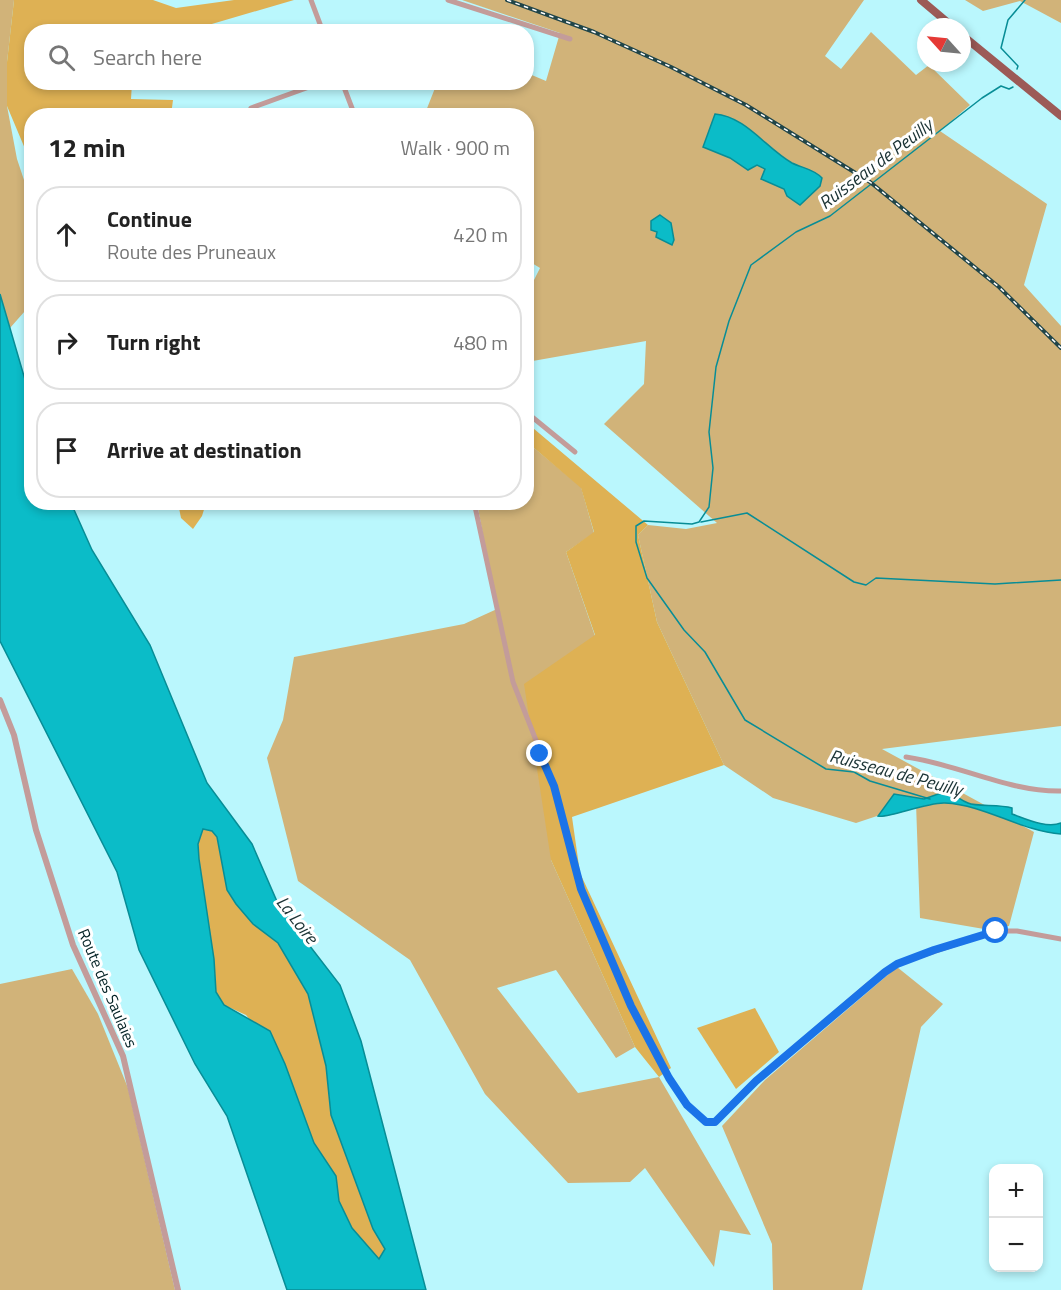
<!DOCTYPE html>
<html lang="en">
<head>
<meta charset="utf-8">
<style>
  :root { --surface:#fff; --page:#f6f6f6; --text:#222; --muted:#767676; --line:#e0e0e0 }
  body { margin:0; font-family:"Titillium Web",sans-serif; background:var(--page); color:var(--text) }
  .controls { position:absolute; right:18px; bottom:18px; display:grid; overflow:hidden; border-radius:12px; box-shadow:0 3px 9px #0003 }
  .controls button { width:54px; height:54px; display:grid; place-items:center; padding:0; border:0; border-bottom:2px solid var(--line); background:var(--surface); color:var(--text); font:30px sans-serif }
  .compass { position:absolute; left:917px; top:18px; width:54px; height:54px; border-radius:50%; background:var(--surface); box-shadow:0 3px 9px #0003; rotate:297deg }
  .stop { position:absolute; width:18px; height:18px; margin:-14px; border:4px solid #1a73e8; border-radius:50%; background:#fff }
  .stop.end { background:#1a73e8; border-color:#fff; box-shadow:0 2px 6px #0008 }
  .list { margin:0; padding:0; list-style:none }
  h2 { display:flex; justify-content:space-between; align-items:center; height:78px; margin:0; padding:0 24px; font-size:26px }
  h2 small { font-size:20px; font-weight:400; color:var(--muted) }
  .list li { display:grid; grid-template-columns:39px 1fr auto; gap:18px; align-items:center; box-sizing:border-box; height:96px; margin:0 12px 12px; padding:0 12px; border:2px solid var(--line); border-radius:24px }
  .list b { display:block; font-size:22px; white-space:nowrap }
  .list p { margin:0; font-size:20px; white-space:nowrap; color:var(--muted) }
  .list em { font-size:20px; font-style:normal; color:var(--muted) }
  .icon { flex:none; width:33px; height:33px; fill:none; stroke:currentColor; stroke-width:2; stroke-linecap:round; stroke-linejoin:round }
  .map { position:relative; flex:none; width:1061px; height:1290px; overflow:hidden }
  .search { position:absolute; background:var(--surface); box-shadow:0 3px 9px #0003; left:24px; top:24px; width:510px; height:66px; display:flex; align-items:center; gap:15px; box-sizing:border-box; padding:0 21px; border-radius:24px; color:var(--muted); font-size:22px }
  .panel { position:absolute; background:var(--surface); box-shadow:0 3px 9px #0003; left:24px; top:108px; width:510px; height:402px; border-radius:24px }
  .map>svg:first-child { display:block }
  .green { fill:#d1b379 }
  .forest { fill:#deb154 }
  .water { fill:#0bbcc8; stroke:#088d96; stroke-width:1.5; fill-rule:evenodd }
  .lines { fill:none; stroke-linecap:round; stroke-linejoin:round }
  .stream { stroke:#088d96; stroke-width:1.5 }
  .minor { stroke:#c39c9a; stroke-width:5 }
  .tertiary { stroke:#c39c9a; stroke-width:6 }
  .primary { stroke:#9c5a57; stroke-width:8 }
  .rail-casing { stroke:#204549; stroke-width:4 }
  .rail { stroke:#fff; stroke-width:1.5; stroke-dasharray:4.5; stroke-linecap:butt }
  .route { stroke:#1a73e8; stroke-width:8 }
  .labels { text-anchor:middle; stroke-width:6; stroke-linejoin:round; paint-order:stroke }
  .street-label { font-size:16px; fill:#002023; stroke:#fff }
  .water-label { font-size:18px; font-style:italic; fill:#1a3234; stroke:#fff }
</style>
</head>
<body>
<div class="map">
<svg width="1061" height="1290" viewBox="0 0 1061 1290">
  <rect width="100%" height="100%" fill="#baf7fd"/>
  <g class="green">
    <polygon points="0,0 14,0 7,62 7,106 17,159 31,201 32,303 10,328 0,294"/>
    <polygon points="462,0 864,0 825,56 841,69 871,32 916,75 929,65 970,105 940,131 1047,204 1024,285 1061,326 1061,726 882,749 1034,832 1009,926 984,929 920,918 916,803 856,823 773,798 724,765 657,622 638,535 648,525 686,529 717,523 604,424 644,384 646,341 527,362 527,285 533,282 540,268 527,260 526,116 424,116 437,83 526,82 527,73 546,81 560,33"/>
    <polygon points="965,0 1061,0 1061,23 1020,1 983,11"/>
    <polygon points="534,448 581,487 594,533 566,552 595,636 551,860 635,1047 616,1058 556,970 497,988 578,1093 659,1077 751,1235 720,1230 714,1267 645,1168 630,1182 568,1183 485,1094 410,960 298,881 267,758 283,720 294,657 464,624 497,609 477,503 526,502 527,450"/>
    <polygon points="897,967 943,1004 921,1027 862,1290 773,1290 772,1244 722,1126 765,1080"/>
    <polygon points="72,969 98,1014 128,1088 175,1290 0,1290 0,984"/>
  </g>
  <g class="forest">
    <polygon points="14,0 153,0 176,8 234,0 294,0 188,31 32,32 32,82 132,83 131,99 173,100 171,115 32,116 31,163 7,106 7,62"/>
    <polygon points="527,423 648,525 638,535 657,622 724,765 572,817 580,873 671,1068 659,1077 635,1047 551,860 524,684 595,635 566,552 594,532 581,488 534,448 527,450"/>
    <polygon points="178,503 206,503 202,516 193,529 181,518"/>
    <polygon points="203,829 212,831 217,837 227,890 236,904 253,923 278,943 308,994 326,1066 331,1115 373,1229 385,1249 379,1260 352,1228 339,1201 336,1176 314,1143 285,1064 246,1015 224,1005 216,992 214,959 199,859 198,844"/>
    <polygon points="755,1008 779,1052 736,1089 697,1028"/>
  </g>
  <g class="water">
    <path d="M715,114c30,2 52,35 77,49 10,5 22,6 30,15l-2,8 -20,19 -13,-9 -3,-7 -23,-10 4,-10 -8,-4 -9,5 -18,-12 -27,-11z"/>
    <polygon points="660,215 671,223 674,240 672,245 656,237 657,232 651,230 651,221"/>
    <path d="M0,294l31,106 1,102 39,1 21,47 58,95 57,138 45,61 27,62 61,79 21,56 65,249h-139l-60,-174 -32,-52 -56,-114 -22,-78 -117,-231zM203,829l9,2 5,6 10,53 9,14 17,20 25,19 30,51 18,72 5,49 42,114 12,20 -6,10 -27,-31 -13,-27 -3,-25 -22,-33 -29,-79 -15,-33 -46,-26 -8,-13 -2,-33 -15,-100 -1,-15z"/>
    <path d="M941,793c16,0 15,5 27,10 9,4 30,1 44,5v6c14,5 35,15 49,9v11c-41,-3 -75,-29 -116,-31 -19,-1 -57,16 -67,13l16,-22 30,5z"/>
  </g>
  <g class="lines">
    <g class="stream">
      <polyline points="1017,69 1018,66 1001,48 1008,20 1025,0"/>
      <polyline points="701,522 747,513 854,582 866,585 876,578 995,584 1061,580"/>
      <polyline points="930,799 870,781 854,772 826,769 745,720 705,652 684,630 647,578 636,542 636,526 644,521 692,524 699,522 709,507 713,468 709,432 716,367 729,321 751,265 796,232 830,216 982,98 1001,86 1009,89 1013,87"/>
    </g>
    <g class="minor">
      <polyline points="311,0 323,32"/>
      <polyline points="448,0 570,39"/>
      <polyline points="342,82 355,116"/>
      <polyline points="248,116 251,108 323,82"/>
      <polyline points="526,412 575,452"/>
      <polyline points="474,502 513,682 554,786 581,889 631,1006 669,1078 687,1105 707,1122 715,1122 755,1081 870,983 897,964 996,931 1017,931 1061,939"/>
      <path d="M906,757c52,7 102,35 155,34"/>
    </g>
    <polyline class="tertiary" points="0,700 14,735 36,830 73,945 123,1056 178,1290"/>
    <g class="primary">
      <polyline points="921,0 953,27"/>
      <polyline points="962,35 1061,116"/>
    </g>
    <g class="rail-casing">
      <polyline id="rail" points="507,0 594,32 671,67 746,105 870,182 999,287 1061,348"/>
    </g>
    <use href="#rail" class="rail"/>
  </g>
  <g class="lines">
    <polyline class="route" points="540,754 554,786 581,889 631,1006 669,1078 687,1105 706,1122 715,1122 756,1081 885,972 897,964 934,950 996,931"/>
  </g>
  <g class="labels">
    <g class="street-label">
      <text transform="translate(108 988) rotate(67)" y="6">Route des Saulaies</text>
    </g>
    <g class="water-label">
      <text transform="translate(876 164) rotate(-37)" y="6">Ruisseau de Peuilly</text>
      <text transform="translate(896 773) rotate(15)" y="6">Ruisseau de Peuilly</text>
      <text transform="translate(297 920) rotate(52)" y="6">La Loire</text>
    </g>
  </g>
</svg>
<div class="controls">
<button>+</button>
<button>−</button>
</div>
<svg class="compass" viewBox="-18 -18 36 36"><path d="M0-13l5 13h-10z" fill="#e53935"/><path d="M0 13l5-13h-10z" fill="#767676"/></svg>
<div class="stop" style="left:996px;top:931px"></div>
<div class="stop end" style="left:540px;top:754px"></div>
<div class="search"><svg class="icon" aria-label="search" viewBox="0 0 24 24"><circle cx="10" cy="10" r="6"/><path d="M15 15l6 6"/></svg>Search here</div>
<section class="panel">
<h2>12 min<small>Walk · 900 m</small></h2>
<ul class="list">
<li><svg class="icon" aria-label="ahead" viewBox="0 0 24 24"><path d="M12 20V5M6 11l6-6 6 6"/></svg><div><b>Continue</b><p>Route des Pruneaux</p></div><em>420 m</em></li>
<li><svg class="icon" aria-label="right" viewBox="0 0 24 24"><path d="M7 20v-9h11M14 6l5 5-5 5"/></svg><div><b>Turn right</b></div><em>480 m</em></li>
<li><svg class="icon" aria-label="arrive" viewBox="0 0 24 24"><path d="M6 21V4h12l-3 4 3 4H6"/></svg><div><b>Arrive at destination</b></div></li>
</ul>
</section>
</div>
</body>
</html>
